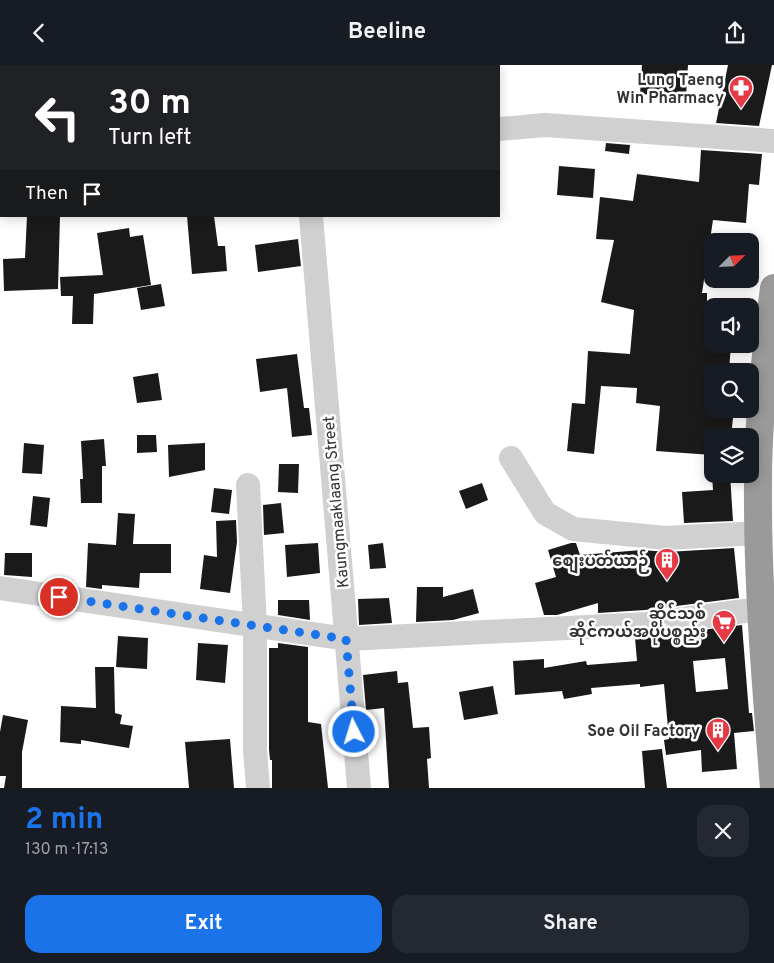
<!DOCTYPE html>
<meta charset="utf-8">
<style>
:root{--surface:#171b24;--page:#242831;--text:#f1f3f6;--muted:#9ea1a6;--accent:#1a73e8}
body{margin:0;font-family:Overpass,"Noto Sans Myanmar",sans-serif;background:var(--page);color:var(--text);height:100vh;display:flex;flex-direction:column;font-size:19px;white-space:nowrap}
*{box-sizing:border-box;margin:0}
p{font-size:16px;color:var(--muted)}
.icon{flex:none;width:28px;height:28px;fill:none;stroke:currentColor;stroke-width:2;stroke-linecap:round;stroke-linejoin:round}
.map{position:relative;height:723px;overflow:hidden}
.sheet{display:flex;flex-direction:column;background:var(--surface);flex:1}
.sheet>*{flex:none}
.guide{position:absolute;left:0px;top:0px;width:500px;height:152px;box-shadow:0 2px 12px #0003;background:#202124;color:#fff;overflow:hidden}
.needle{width:32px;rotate:66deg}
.fabs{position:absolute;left:704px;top:168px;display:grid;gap:10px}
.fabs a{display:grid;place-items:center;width:55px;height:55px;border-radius:10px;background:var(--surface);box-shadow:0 2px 12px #0003;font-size:25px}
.pin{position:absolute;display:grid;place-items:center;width:42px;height:42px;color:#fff;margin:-21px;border:2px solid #fff;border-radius:50%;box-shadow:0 1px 5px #0007}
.me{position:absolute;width:55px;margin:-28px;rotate:355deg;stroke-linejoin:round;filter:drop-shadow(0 0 4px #0008)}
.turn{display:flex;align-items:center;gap:18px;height:105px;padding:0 25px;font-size:22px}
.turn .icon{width:65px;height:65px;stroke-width:2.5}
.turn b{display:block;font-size:35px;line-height:42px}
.then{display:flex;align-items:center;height:48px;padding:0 25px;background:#0003;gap:10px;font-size:19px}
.round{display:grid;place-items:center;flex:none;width:52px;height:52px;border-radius:15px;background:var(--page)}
.headline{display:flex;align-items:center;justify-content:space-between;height:85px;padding:0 25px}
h1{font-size:30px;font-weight:700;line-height:38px;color:var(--accent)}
.button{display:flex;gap:10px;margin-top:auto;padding:10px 25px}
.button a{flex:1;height:58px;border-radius:15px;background:var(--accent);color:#fff;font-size:20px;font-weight:700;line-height:58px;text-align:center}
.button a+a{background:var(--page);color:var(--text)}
header{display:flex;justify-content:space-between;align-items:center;height:65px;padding:0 25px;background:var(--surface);font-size:22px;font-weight:700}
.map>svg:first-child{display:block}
.building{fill:#1a1a1a;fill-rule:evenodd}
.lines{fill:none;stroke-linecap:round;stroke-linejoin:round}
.minor{stroke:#d0d0d0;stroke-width:24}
.highway{stroke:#9a9a9a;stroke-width:28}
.route{stroke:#1a73e8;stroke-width:9;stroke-dasharray:0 16.2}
.labels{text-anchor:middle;stroke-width:5;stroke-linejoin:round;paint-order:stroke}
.poi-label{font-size:16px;font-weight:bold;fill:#333;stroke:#fff;text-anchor:end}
.street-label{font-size:16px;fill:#333;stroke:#fff}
</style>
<header><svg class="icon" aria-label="back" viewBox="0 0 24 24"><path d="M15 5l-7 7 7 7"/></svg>Beeline<svg class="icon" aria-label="share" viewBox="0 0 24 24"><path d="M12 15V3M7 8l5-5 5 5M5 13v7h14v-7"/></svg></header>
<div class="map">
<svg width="774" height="723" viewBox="0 0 774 723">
<rect width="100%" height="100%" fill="#fff"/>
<path class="building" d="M642,0H688L686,32L640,29Z
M728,0H772L759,61L716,58Z
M606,78L630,80L629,89L605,86Z
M701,85L762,89L759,120L749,119L746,158L713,155L702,228H707V237H712V279H731L729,306H712V344H734L731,371H712V390L656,386L660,341L636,338L637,323L601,321L594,389L567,386L572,338L585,339L588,286L630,289L634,245L601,237L614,175L596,174L600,132L633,136L637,109L699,117Z
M559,101L595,104L593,133L557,130Z
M27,151H60L58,224L4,226L3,194L25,193Z
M187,151H214L218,181H225L227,206L192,209Z
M129,163L130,172L143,170L151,220L94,229L93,259H72L73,231H61L60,212L103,210L97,168Z
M298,174L301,201L258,207L255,180Z
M161,219L165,241L141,245L137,223Z
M297,289L304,343H309L312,370L292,372L287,323L260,327L256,294Z
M158,308L162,335L137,338L133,312Z
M137,370H156L157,387L137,388Z
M104,374L106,401H102V438H81L80,414H83L81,376Z
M24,378L44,380L42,409L22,408Z
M205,378V405L169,412L168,380Z
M279,399H299L298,428L278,427Z
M712,409H730L733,456L684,458L682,427L713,425Z
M482,418L488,435L466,444L459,426Z
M214,423L232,425L229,449L211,447Z
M33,431L50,433L47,462L30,460Z
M281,438L284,468L264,470L263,440Z
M118,448L135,449L133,479H171V508H140L139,523L102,520V524L86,522L88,478L116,480Z
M236,455L237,477L230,528L200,524L204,490L217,492L216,456Z
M318,478L320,508L287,512L285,480Z
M383,478L386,503L370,504L368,480Z
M571,478H576L580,490L642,485L667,487L734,483L739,533L645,545L598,548V538L557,550H544L535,518L556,512L548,485Z
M5,488H32V512L4,510Z
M417,522H443V532L473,524L479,548L453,555L416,557Z
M389,533L392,558L359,560L358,534Z
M278,535H309L310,555L278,550Z
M742,560L749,648H752L754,666L734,668L737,704L702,707L701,685L666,690L664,675L669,674L664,619L640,622V619L591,623L592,629L564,634L562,626L515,630L513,596L544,594V603L586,596L587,600L637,596L635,573ZM725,593L728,624L696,627L693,596Z
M118,571L148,573L147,604L116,602Z
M198,578L228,580L225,618L196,615Z
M278,578L308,582V657L321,659L328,723H272V695H270L269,684V583H278Z
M95,602H114L115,648L122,650L120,659L133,661L129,683L81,675V679L60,677L61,641L96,643Z
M397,606L398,618L408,617L413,663L429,662L431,693L427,694L429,723H389L384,643L366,645L363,610Z
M493,621L498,649L464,655L459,627Z
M3,650L28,655L22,687V723H4L6,711H0V667Z
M230,674L234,723H189L185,677Z
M662,684L667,723H645L642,686Z"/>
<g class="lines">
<path class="minor" d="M290,0L291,1
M499,64L545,60L774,76
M0,137H1
M311,151L359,723
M511,393L545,448L573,464L666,473L759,468
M248,420L255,562V685L258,723
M0,523L347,574L646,559L760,544"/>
<path class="highway" d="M774,723C766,621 757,519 758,416C758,352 766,287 774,223"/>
</g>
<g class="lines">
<path class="route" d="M59,532L346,574L354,667"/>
</g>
<defs>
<symbol id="pharmacy-pin" viewBox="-11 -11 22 30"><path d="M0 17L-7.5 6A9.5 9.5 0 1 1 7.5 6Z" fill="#e63946" stroke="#fff"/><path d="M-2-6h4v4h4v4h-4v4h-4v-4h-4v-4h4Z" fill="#fff"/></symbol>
<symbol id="building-pin" viewBox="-11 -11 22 30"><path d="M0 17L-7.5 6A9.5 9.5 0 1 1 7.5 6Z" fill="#e63946" stroke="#fff"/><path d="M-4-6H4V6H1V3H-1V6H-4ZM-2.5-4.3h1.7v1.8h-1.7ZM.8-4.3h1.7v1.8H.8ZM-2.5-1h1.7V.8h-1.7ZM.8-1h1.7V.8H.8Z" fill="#fff"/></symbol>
<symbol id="supermarket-pin" viewBox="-11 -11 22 30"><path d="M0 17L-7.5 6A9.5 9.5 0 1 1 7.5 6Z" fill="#e63946" stroke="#fff"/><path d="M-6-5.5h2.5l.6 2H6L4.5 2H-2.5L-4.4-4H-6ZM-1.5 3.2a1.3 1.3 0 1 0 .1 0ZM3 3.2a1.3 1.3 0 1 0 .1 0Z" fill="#fff"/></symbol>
</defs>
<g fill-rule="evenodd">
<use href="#pharmacy-pin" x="727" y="9" width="28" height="38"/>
<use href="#building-pin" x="653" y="481" width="28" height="38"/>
<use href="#supermarket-pin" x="710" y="543" width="28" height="38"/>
<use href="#building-pin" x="704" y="651" width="28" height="38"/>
</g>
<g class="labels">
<g class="poi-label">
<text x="724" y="20">Lung Taeng<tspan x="724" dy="18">Win Pharmacy</tspan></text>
<text x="650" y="501">စျေးပတ်ယာဉ်</text>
<text x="706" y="554">ဆိုင်သစ်<tspan x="706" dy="18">ဆိုင်ကယ်အပိုပစ္စည်း</tspan></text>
<text x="700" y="671">Soe Oil Factory</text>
</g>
<g class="street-label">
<text transform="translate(335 437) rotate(-95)" y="6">Kaungmaaklaang Street</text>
</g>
</g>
</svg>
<div class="fabs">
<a><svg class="needle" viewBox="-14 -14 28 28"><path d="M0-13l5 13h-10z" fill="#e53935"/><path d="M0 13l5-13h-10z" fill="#9ea1a6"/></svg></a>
<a><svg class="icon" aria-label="sound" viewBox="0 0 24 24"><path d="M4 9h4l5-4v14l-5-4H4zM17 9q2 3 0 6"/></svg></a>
<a><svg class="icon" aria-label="search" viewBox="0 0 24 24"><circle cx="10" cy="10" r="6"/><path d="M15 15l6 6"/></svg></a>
<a><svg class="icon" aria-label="layers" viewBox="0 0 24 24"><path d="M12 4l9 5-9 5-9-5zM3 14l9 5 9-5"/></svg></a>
</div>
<div class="pin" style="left:59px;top:532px;background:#d93025"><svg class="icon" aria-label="arrive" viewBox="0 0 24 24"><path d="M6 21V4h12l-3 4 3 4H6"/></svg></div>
<svg class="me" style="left:354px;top:667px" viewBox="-20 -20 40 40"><circle r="17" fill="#1a73e8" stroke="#fff" stroke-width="3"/><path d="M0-11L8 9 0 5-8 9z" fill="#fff"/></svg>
<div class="guide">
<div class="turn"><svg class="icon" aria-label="left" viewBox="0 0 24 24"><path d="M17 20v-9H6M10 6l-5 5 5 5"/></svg><div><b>30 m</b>Turn left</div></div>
<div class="then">Then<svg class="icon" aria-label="arrive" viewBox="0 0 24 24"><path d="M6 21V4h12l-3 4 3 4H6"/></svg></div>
</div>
</div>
<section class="sheet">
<div class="headline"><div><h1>2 min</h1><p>130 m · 17:13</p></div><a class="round"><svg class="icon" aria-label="close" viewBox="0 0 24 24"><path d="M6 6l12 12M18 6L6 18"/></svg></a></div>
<div class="button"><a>Exit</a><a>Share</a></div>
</section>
